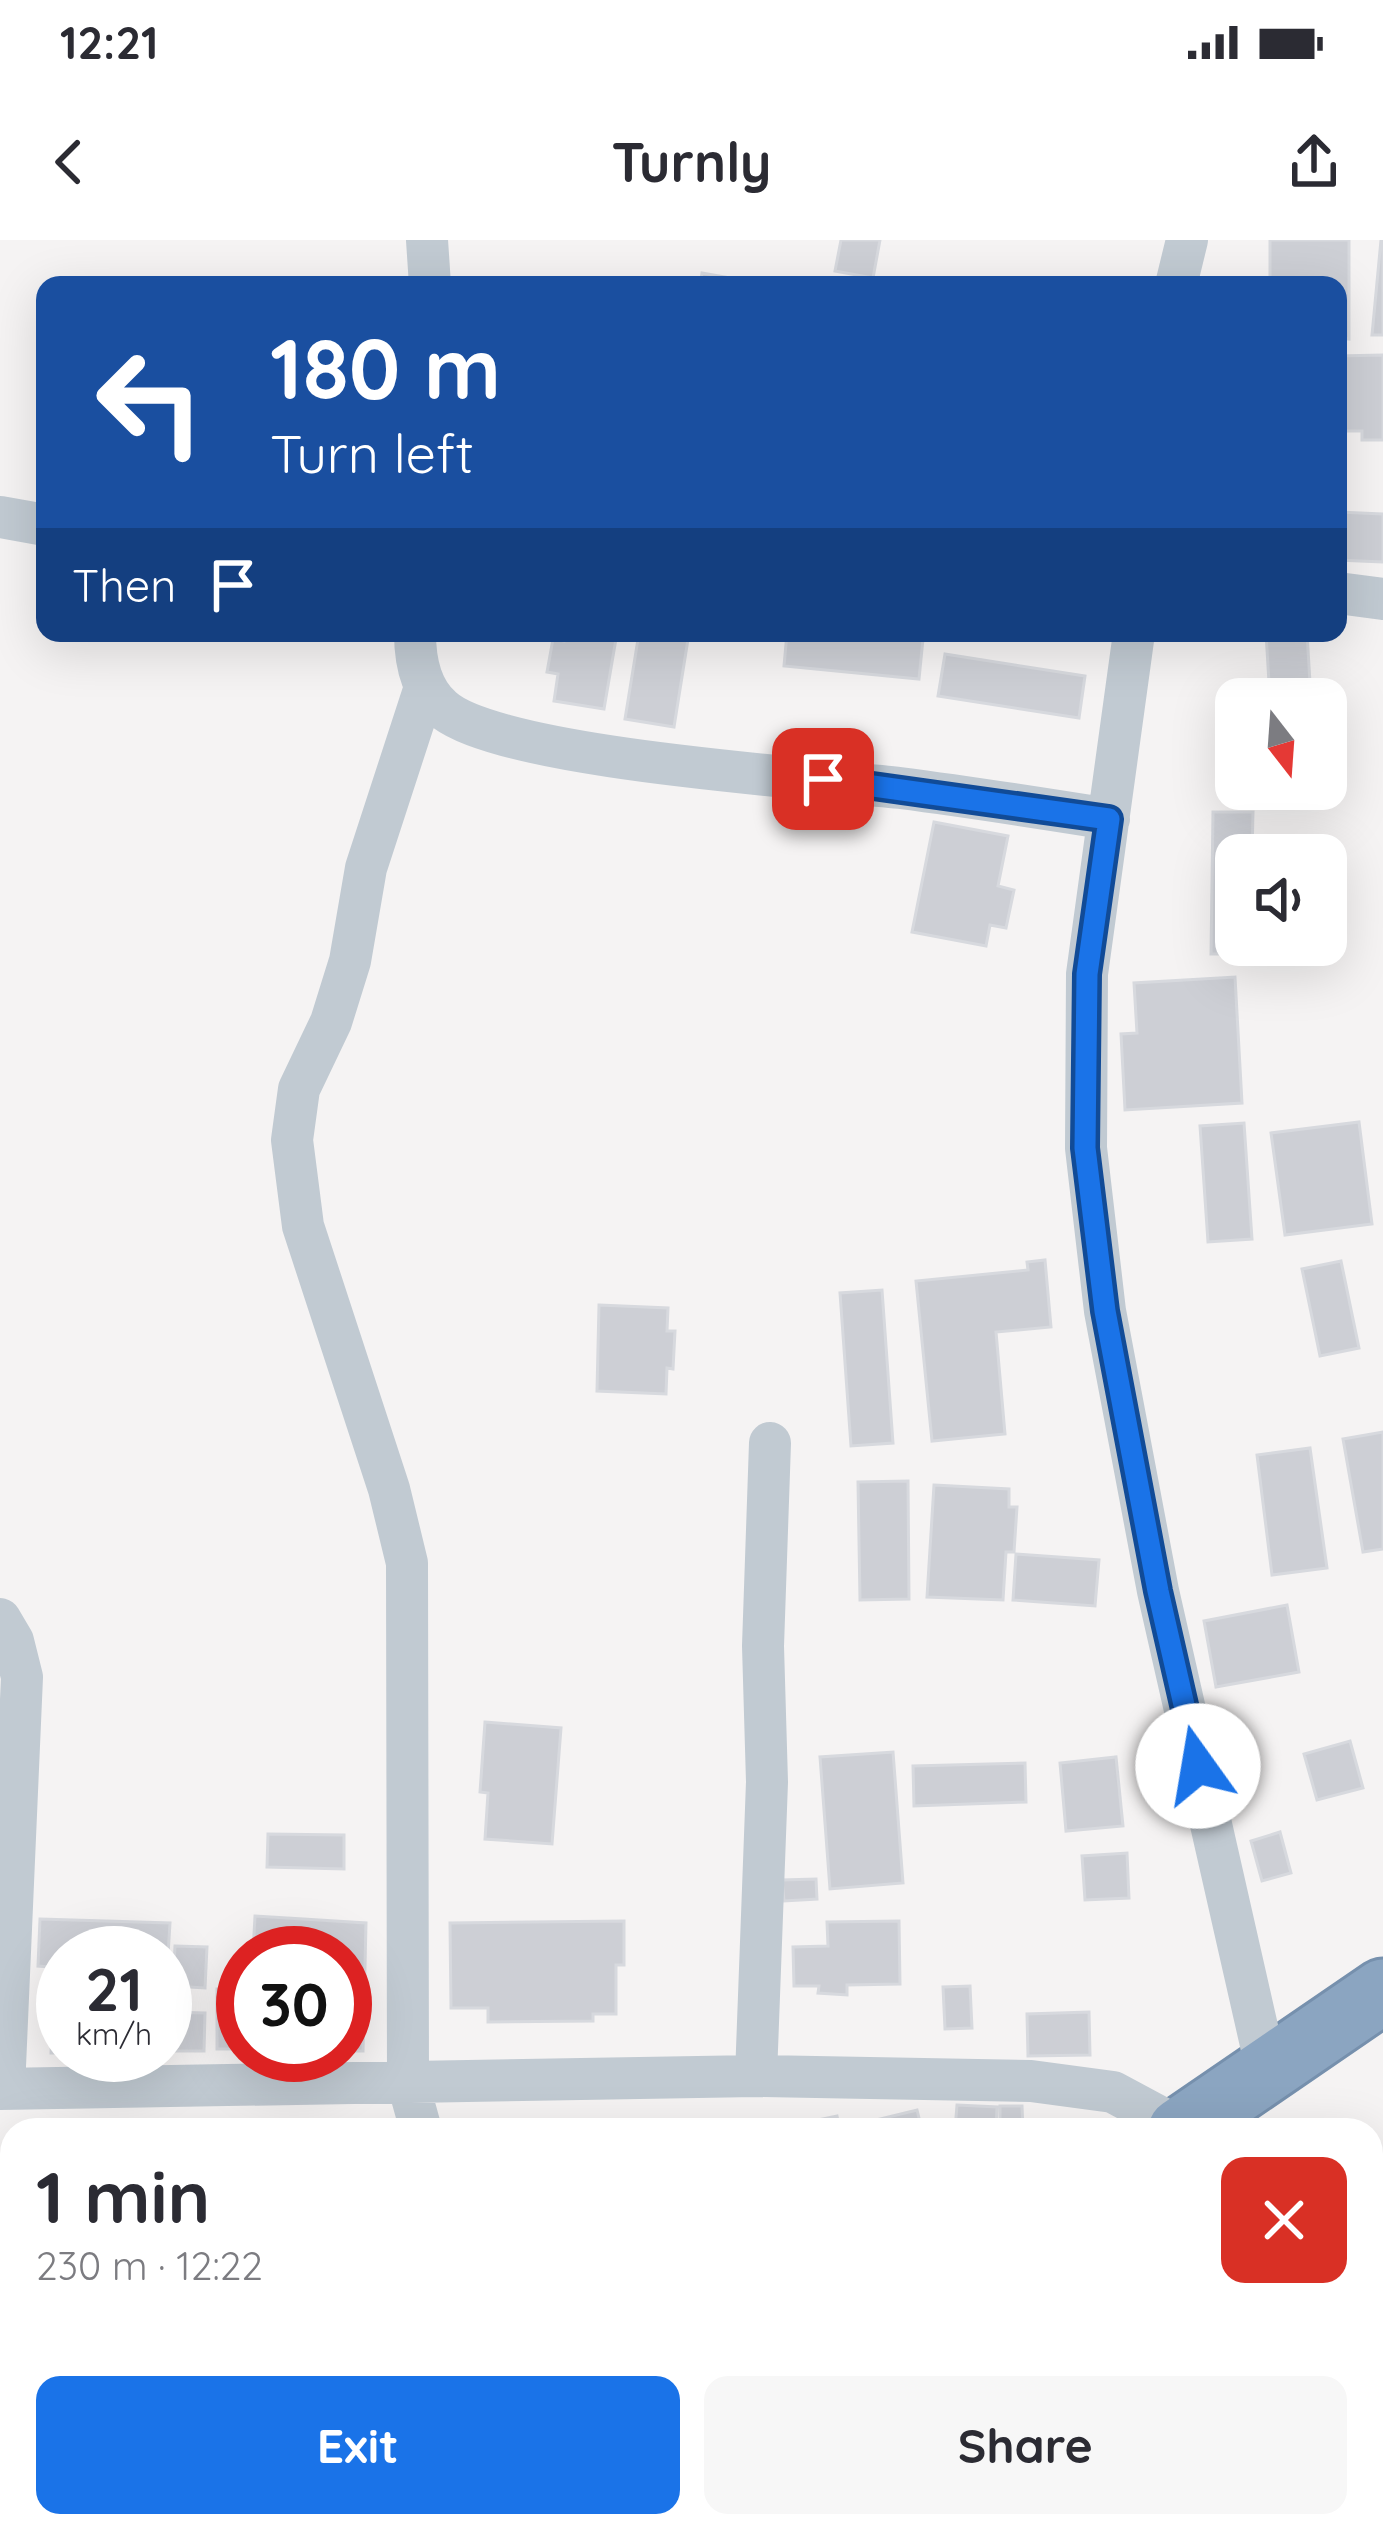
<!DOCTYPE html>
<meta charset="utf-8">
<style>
:root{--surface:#fff;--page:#f7f7f7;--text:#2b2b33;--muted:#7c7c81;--accent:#1a73e8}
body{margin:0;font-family:Quicksand,sans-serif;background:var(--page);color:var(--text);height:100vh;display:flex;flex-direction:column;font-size:45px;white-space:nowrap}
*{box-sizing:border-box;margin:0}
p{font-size:39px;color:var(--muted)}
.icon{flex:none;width:66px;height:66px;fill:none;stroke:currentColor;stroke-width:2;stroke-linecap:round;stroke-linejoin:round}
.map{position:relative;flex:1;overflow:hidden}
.details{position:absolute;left:0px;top:1878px;width:1383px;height:420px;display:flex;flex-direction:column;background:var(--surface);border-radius:36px 36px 0 0;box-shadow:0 12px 48px #0002}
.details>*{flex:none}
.banner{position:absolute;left:36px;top:36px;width:1311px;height:366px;border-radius:24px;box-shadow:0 12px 48px #0002;background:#1a4fa0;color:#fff;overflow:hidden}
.needle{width:78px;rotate:163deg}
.tools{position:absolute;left:1215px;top:438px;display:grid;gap:24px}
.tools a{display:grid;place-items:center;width:132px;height:132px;border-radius:24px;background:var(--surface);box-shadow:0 12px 48px #0002;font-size:60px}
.speed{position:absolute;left:36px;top:1686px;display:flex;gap:24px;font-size:60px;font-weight:700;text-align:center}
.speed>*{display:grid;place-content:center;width:156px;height:156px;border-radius:50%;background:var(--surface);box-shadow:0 12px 48px #0002;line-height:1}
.speed small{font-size:30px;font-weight:400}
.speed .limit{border:18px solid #d22;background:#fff;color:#111}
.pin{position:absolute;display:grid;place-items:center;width:102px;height:102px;color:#fff;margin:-51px;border-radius:24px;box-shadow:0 6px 18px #0006}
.me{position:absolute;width:132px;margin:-66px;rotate:347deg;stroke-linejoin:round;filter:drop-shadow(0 0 9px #0008)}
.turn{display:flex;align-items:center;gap:42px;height:252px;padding:0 36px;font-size:54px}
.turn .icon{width:156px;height:156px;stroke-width:2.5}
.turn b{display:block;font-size:84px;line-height:102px}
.then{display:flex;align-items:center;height:114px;padding:0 36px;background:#0003;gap:24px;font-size:45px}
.round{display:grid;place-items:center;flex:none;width:126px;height:126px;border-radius:24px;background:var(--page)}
.head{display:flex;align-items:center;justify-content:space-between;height:204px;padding:0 36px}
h1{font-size:72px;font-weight:700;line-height:90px}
.cta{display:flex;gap:24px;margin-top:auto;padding:24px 36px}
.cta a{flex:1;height:138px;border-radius:24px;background:var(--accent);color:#fff;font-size:48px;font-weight:700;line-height:138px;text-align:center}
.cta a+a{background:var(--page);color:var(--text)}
.status{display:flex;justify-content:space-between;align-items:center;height:84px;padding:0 60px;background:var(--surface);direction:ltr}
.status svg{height:33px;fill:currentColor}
header{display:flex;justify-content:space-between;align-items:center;height:156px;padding:0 36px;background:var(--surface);font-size:54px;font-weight:700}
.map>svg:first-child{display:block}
.building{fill:#cdcfd5;stroke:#d7d9de;stroke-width:3}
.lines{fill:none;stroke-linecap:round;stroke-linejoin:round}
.highway-casing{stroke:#7690ad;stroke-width:69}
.minor{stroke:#c1cad2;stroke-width:42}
.highway{stroke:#8ba5c1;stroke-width:63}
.route-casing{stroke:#114b97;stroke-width:30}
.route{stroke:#1a73e8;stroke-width:21}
</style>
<div class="status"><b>12:21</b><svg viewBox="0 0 49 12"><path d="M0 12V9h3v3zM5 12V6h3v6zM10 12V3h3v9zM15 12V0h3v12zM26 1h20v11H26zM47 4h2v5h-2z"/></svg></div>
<header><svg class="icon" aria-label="back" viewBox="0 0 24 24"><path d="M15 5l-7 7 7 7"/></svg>Turnly<svg class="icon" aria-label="share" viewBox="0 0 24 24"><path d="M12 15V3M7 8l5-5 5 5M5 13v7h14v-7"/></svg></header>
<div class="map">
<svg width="1383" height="2298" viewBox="0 0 1383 2298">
<rect width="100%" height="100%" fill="#f5f3f3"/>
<path class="building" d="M841,0H880L873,38L835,31Z
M1270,0H1349V99L1338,98V45H1270Z
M1381,0H1383V95H1372Z
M702,33L770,45H700Z
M1383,115V200H1362V191H1338V116Z
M1338,272L1383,274V322L1338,320Z
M565,393H617L604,469L554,461L558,434L547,432L553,399L564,401Z
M639,393H689L674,487L625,479Z
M787,393L923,399L919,439L784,426Z
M1266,393H1307L1311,459H1270Z
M945,414L1085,436L1079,478L938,456Z
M1213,572H1253L1252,615H1236V705H1251V714H1211Z
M934,582L1008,596L998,646L1014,650L1006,688L990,685L986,706L912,692Z
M1235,737L1242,863L1125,870L1121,794L1137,793L1134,743Z
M1359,882L1372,984L1285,995L1271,893Z
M1244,883L1252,999L1208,1002L1200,886Z
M1045,1020L1051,1087L996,1092L1005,1194L932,1201L916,1041L1028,1030L1027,1022Z
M1341,1021L1359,1108L1320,1116L1302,1029Z
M882,1050L893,1203L851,1206L840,1053Z
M599,1065L668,1068L667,1091H675L673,1129L667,1128L666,1154L597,1151Z
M1383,1192V1309L1363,1312L1343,1199Z
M1310,1208L1327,1328L1272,1335L1257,1215Z
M908,1241L909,1359L860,1360L858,1242Z
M934,1245L1009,1249V1267H1017L1014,1312H1006L1003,1360L927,1357Z
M1016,1314L1099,1320L1095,1366L1013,1360Z
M1287,1365L1299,1432L1216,1447L1204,1381Z
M485,1482L561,1488L552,1604L485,1599L488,1553L480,1552Z
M1350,1501L1363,1548L1317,1560L1304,1514Z
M893,1512L903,1643L830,1649L820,1517Z
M1116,1517L1123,1586L1066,1591L1060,1523Z
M1025,1523L1026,1562L914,1566L913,1526Z
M1280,1592L1291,1633L1262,1641L1251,1601Z
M268,1594L344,1595V1629L267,1627Z
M1127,1613L1129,1658L1085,1660L1082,1616Z
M816,1639L817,1659L784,1661L782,1640Z
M255,1676L366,1683L363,1811H345V1713H253Z
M40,1679L170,1683L167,1731L165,1713H63V1728L38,1726Z
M624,1681V1725H616V1774H593V1781L488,1782V1768H451L450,1683Z
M899,1681L900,1744L847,1745V1755L818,1753L819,1746H794L793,1707L828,1706L827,1682Z
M175,1706L207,1707L205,1748L173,1746Z
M970,1746L972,1788L945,1789L943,1747Z
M217,1749H243V1809H217Z
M165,1772L205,1773L204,1811H165Z
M1089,1772L1090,1815L1028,1816L1027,1774Z
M52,1776H63V1813H51Z
M957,1865L997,1867L996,1890H955Z
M1000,1866H1022L1023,1890H1000Z
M917,1870L922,1890H852L851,1886Z
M837,1876L840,1890H770Z
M253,2286H263L271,2298H220Z"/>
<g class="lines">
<defs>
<path id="highway" d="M1180,1890L1383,1751
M536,2298L554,2286"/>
</defs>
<use href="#highway" class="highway-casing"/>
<path class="minor" d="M427,0L430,45
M1176,45L1187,0
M0,277L45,285
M1338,353L1383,359
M415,393C415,420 421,450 442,468C497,518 812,538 900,548C970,557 1040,568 1109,579
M1134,393L1087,734L1086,908L1105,1071L1158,1351L1267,1831
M0,1379L13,1401L22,1437L4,1849
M756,1836L767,1542L763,1406L770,1203
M0,1849L756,1836L1031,1841L1113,1852L1182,1889
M421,1890L408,1843L407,1323L389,1249L303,986L292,900L299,849L331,782L350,721L366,628L425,447"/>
<use href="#highway" class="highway"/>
</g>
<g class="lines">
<defs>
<path id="route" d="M823,539L1109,579L1087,734L1085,908L1105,1071L1158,1351L1198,1526"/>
</defs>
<use href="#route" class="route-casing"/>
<use href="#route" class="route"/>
</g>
</svg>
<div class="tools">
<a><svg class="needle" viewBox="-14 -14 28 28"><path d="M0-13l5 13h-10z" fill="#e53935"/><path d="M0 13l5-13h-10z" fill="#7c7c81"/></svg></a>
<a><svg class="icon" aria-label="sound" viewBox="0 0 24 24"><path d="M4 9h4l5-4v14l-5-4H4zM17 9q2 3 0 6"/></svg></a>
</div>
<div class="speed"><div>21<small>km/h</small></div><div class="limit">30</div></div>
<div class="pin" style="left:823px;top:539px;background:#d93025"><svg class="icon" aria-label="arrive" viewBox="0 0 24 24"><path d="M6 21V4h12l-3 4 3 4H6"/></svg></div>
<svg class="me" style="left:1198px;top:1526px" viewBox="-20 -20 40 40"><circle r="19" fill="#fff"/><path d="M0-13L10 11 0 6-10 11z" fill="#1a73e8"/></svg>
<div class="banner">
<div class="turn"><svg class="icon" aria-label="left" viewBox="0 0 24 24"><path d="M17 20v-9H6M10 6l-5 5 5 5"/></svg><div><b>180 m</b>Turn left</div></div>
<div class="then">Then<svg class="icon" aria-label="arrive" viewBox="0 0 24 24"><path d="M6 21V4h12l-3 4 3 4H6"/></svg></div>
</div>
<section class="details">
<div class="head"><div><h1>1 min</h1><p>230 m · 12:22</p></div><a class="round" style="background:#d93025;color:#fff"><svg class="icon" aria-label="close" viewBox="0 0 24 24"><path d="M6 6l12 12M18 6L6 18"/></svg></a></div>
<div class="cta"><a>Exit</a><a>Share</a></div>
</section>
</div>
